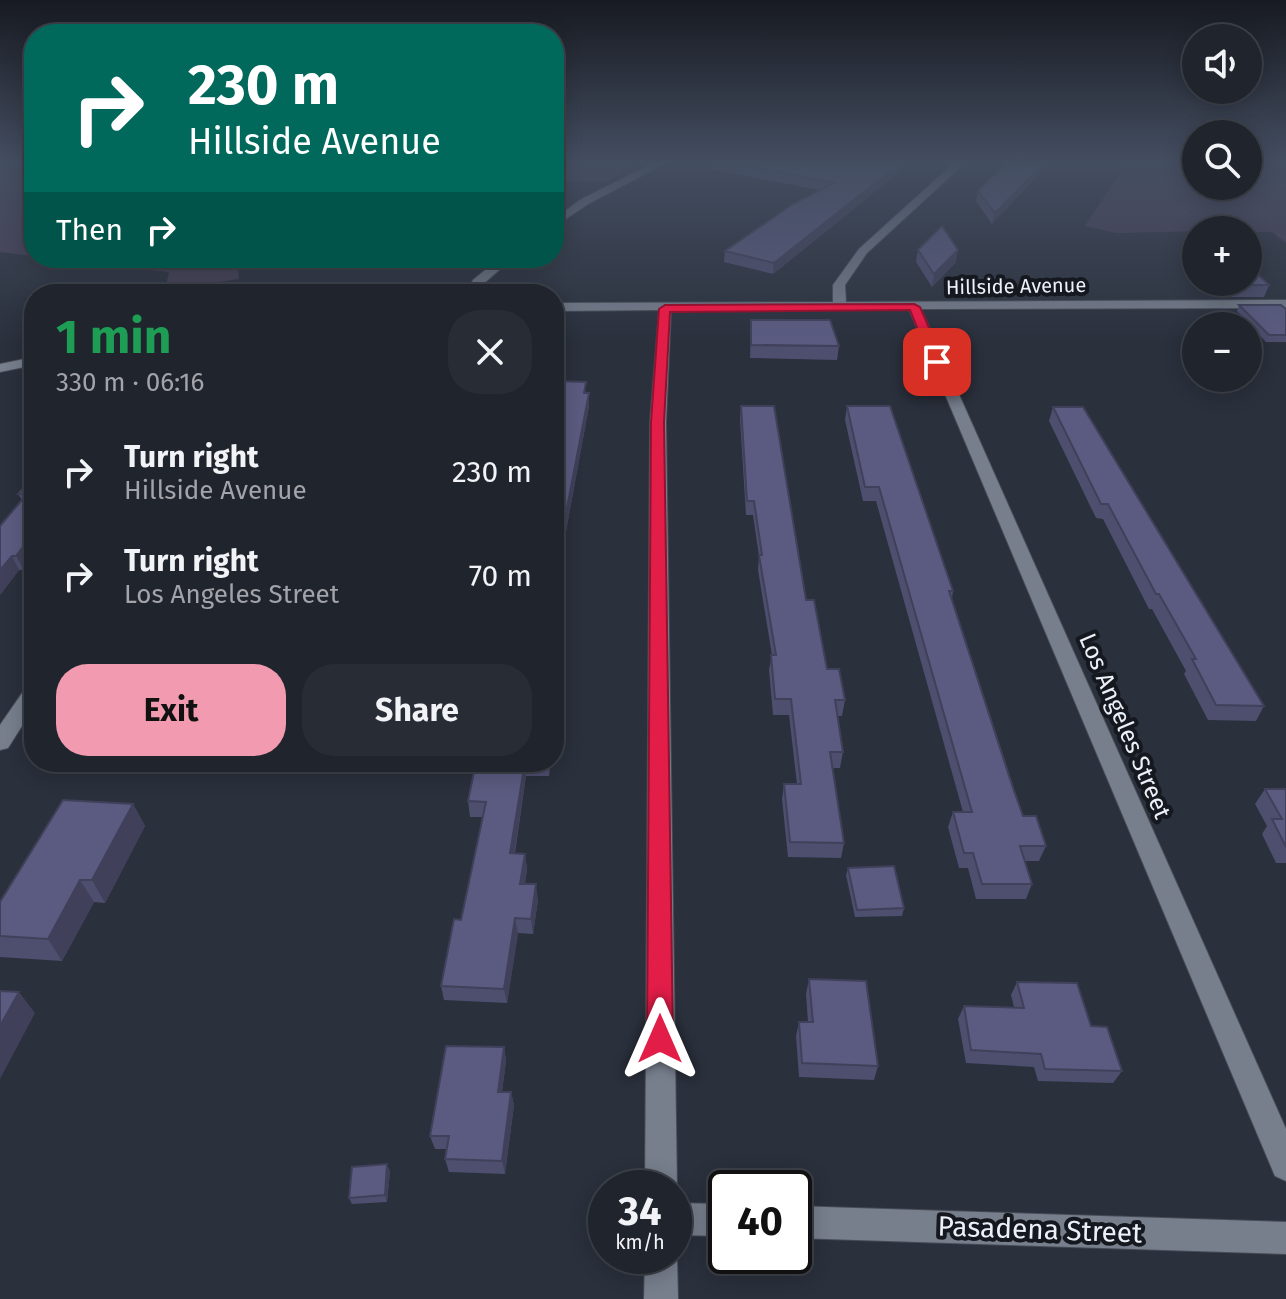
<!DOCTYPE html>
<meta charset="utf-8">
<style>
:root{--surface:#20242d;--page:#282c35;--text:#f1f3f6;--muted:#a2a4aa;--line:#3d4149;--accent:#f29ab0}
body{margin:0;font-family:"Fira Sans",sans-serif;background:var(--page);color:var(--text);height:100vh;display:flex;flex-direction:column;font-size:30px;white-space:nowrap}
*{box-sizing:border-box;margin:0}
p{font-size:26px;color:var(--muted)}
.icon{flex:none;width:44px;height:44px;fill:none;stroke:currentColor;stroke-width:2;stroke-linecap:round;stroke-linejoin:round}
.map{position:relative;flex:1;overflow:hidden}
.details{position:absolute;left:24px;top:284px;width:540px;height:488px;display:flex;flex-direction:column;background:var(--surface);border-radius:32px;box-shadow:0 4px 20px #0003,0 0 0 2px var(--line)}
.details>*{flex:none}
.top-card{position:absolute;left:24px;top:24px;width:540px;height:244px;border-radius:32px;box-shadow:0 4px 20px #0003,0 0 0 2px var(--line);background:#00695c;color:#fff;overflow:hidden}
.fabs{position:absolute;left:1182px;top:24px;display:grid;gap:16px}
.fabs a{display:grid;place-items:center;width:80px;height:80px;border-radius:50%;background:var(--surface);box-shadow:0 4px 20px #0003,0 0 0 2px var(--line);font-size:40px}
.speed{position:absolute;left:588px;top:1170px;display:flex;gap:16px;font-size:40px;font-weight:700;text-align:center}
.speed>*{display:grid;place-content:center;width:104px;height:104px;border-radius:50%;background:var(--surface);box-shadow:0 4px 20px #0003,0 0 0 2px var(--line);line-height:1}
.speed small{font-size:20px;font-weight:400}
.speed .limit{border:4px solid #111;border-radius:12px;background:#fff;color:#111}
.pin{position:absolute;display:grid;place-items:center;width:68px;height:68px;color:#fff;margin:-34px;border-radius:16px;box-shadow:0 4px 12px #0006}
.me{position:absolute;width:88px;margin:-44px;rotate:0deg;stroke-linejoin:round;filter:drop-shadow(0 0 6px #0008)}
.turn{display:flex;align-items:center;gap:28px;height:168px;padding:0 32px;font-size:36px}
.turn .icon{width:104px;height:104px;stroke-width:2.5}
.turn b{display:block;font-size:56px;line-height:68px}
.then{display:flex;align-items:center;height:76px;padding:0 32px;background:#0003;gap:16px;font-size:30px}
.round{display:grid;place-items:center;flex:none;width:84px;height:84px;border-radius:32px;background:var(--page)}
.headline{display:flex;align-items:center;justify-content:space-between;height:136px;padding:0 32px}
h1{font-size:48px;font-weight:700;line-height:60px;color:#1e9e55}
.cta{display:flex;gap:16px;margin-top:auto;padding:16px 32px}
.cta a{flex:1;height:92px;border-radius:32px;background:var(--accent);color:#111;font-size:32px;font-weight:700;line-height:92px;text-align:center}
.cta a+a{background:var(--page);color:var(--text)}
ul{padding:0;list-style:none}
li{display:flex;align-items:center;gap:24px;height:104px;padding:0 32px}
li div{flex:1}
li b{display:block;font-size:30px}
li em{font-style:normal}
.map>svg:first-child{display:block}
.green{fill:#483f55}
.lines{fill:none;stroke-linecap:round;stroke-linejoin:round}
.minor-casing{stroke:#464c56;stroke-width:2}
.minor{fill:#777e8c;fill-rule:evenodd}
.wall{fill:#4e4e6f}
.shaded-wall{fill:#40405a}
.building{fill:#5b5b81;stroke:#40405a;stroke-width:2}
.route{fill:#e11d48;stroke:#92132f;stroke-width:2}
.labels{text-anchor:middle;stroke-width:8;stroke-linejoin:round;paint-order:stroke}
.far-street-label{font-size:20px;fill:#ecf0f8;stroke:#15181e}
.street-label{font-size:24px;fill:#ecf0f8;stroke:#15181e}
.near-street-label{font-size:28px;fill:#ecf0f8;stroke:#15181e}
</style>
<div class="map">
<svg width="1286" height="1299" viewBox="0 0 1286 1299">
<rect width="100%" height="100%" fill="#2a303c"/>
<path class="green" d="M0,162H34V256L0,252Z
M1127,162H1196V186H1248V162H1286V243L1272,232H1248V230L1116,233L1085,226Z
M633,164L608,182L554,181V165Z
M47,258H237L239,279L165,290L169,272Z"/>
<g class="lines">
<defs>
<path id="minor" d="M655,162H668L588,204L554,227V219L580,200Z
M955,162H966L867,253L845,285L846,302L1286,300V308L921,309L1286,1129V1181L1275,1176L909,309L671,310L666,422L677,1188L674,1195V1188H645L650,422L659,310L554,311V303L833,302V285L859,249Z
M500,258H513L482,285L478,294H466L473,280Z
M34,357V365L0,372V364Z
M34,684V707L8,748L0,750V725L27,686Z
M674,1203L726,1204V1236L674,1235Z
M794,1206L1286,1222V1254L794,1238Z
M674,1248L677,1256L678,1299H644L645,1256H674Z"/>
</defs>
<use href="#minor" class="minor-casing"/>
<use href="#minor" class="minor"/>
</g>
<path class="wall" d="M711,162H898L899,164L897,174L773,274L724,262L725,251L819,190L710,169Z
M1007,162H1051L992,224L976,201L978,191Z
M918,250L956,262L932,287L916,262Z
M1209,282H1248L1269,285L1264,297H1223Z
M1239,305L1286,309V342H1266L1237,311Z
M751,320L839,346L837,360L750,358Z
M554,381L589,393V406L562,553H554Z
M741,406L827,669L845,700L842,716H837L843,752L840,768H832L844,843L841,858L788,857L782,799L784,784H797L789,715H773L769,670L772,655L758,570L759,556L753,515H746L740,420Z
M847,406L953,591L952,598L1023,816L1046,846L1039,861H1025L1032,884L1026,899H976L968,868H959L948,827L953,812H963L876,501H863L845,420Z
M1053,407L1264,706L1256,721L1208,720L1184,674L1186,671L1152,609H1149L1103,519L1096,518L1049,421Z
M34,476L24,570H19L0,595L22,500L18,494Z
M476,762H551L549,776H526L515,853L525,854L527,869L525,884L538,900L533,934L518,933L507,1003L444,1000L441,986L461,920L483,817H470L468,801Z
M1265,789H1286V863H1276L1262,834L1267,826L1255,804Z
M133,804L145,826L105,903L94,902L62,961L0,957V902Z
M848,868L904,908L902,916L855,917L846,875Z
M809,979L878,1066L874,1080L799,1077L796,1036L799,1022H808L806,994Z
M1017,982L1091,1026L1122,1071L1113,1083L1038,1081L1034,1067L966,1063L958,1019L964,1006L1014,1007L1011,995Z
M504,1047L506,1061L502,1092H511L514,1105L505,1174L449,1172L445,1159L446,1149H435L430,1136Z
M390,1171L387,1202L352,1204L349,1198Z"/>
<path class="shaded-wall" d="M1045,162H1051L992,224L995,213Z
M899,164L897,174L773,274L774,263Z
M958,250L956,262L932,287L934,274Z
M589,393V406L562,553L561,539Z
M34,532V556L24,570L16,556Z
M12,556L19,570L0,595V570Z
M555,599L556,614L554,630V607Z
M525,762L526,776L512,868L510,853Z
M548,762H551L549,776Z
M133,804L145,826L105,903L92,880Z
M525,854L527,869L522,899L520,884Z
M80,880L94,902L62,961L48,939Z
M536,884L538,900L533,934L531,919Z
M515,918L518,933L507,1003L504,989Z
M19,992L35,1013L0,1079V1026Z
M504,1047L506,1061L500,1106L498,1092Z
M511,1092L514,1105L505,1174L502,1161Z
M387,1164L390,1171L387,1202L385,1195Z"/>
<path class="building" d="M727,162H898L899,164L774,263L725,251L793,204L834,183Z
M1007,162H1045L995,213L978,191Z
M942,226L958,250L934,274L918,250Z
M1248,265L1269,285H1228L1225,282H1248Z
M1239,305H1281L1286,309V335H1269Z
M751,320H830L839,346L751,345Z
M554,381L586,382L584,393H589L561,539H554Z
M741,406H774L806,600H814L827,669H839L845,700H835L843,752H830L844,843L790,842L784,784H801L791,699H775L771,655H776L759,555H762L754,501H747Z
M847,406H890L953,591H949L1013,788L1023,816H1036L1046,846H1020L1032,884H982L973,853H964L953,812H972L879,487H865Z
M1053,407H1083L1264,706L1216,705L1192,659H1196L1159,594H1156L1108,504H1101Z
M34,476V532L16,556H12L0,570V526L27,494H18Z
M476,762H525L510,853L525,854L520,884H536L531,919L515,918L504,989L441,986L454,919L461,920L486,802L468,801Z
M1265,789H1286V847L1272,819H1282Z
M63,800L133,804L92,880H80L48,939L0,936V902Z
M894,866L904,908L857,910L848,868Z
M809,979L866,981L878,1066L802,1063L799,1022H813Z
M1017,982L1077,983L1091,1026L1107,1027L1122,1071L1045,1069L1041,1054L971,1050L964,1006L1024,1008Z
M0,991L19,992L0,1026Z
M446,1046L504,1047L498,1092H511L502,1161L445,1159L449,1136H430Z
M387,1164L385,1195L349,1198L352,1167Z"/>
<linearGradient id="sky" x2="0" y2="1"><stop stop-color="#171a21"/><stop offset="0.47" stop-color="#444e61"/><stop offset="1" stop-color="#444e61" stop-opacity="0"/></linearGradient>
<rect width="1286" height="344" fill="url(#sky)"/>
<path class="route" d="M914,304L920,307L944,362L942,364L931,362L910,310L670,312L664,422L673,1039L669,1047L660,1051L651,1047L647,1039L651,422L659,309L665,305Z"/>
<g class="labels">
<g class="far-street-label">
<text transform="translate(1016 286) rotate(-1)" y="7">Hillside Avenue</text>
</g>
<g class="street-label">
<text transform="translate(1125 726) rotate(67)" y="8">Los Angeles Street</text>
</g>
<g class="near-street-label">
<text transform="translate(1040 1229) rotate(2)" y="10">Pasadena Street</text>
</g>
</g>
</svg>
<div class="fabs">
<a><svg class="icon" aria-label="sound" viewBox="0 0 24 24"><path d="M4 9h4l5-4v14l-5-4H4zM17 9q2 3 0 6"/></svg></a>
<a><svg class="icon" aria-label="search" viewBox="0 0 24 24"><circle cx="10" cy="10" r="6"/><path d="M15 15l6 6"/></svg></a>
<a>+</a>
<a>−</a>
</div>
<div class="speed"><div>34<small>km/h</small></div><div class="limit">40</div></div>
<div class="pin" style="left:937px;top:362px;background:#d93025"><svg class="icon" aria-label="arrive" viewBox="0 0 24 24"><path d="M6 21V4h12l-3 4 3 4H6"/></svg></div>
<svg class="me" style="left:660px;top:1039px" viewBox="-20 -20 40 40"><path d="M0-17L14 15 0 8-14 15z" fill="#e11d48" stroke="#fff" stroke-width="4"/></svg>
<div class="top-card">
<div class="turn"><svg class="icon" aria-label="right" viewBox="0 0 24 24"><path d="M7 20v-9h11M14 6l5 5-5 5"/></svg><div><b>230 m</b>Hillside Avenue</div></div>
<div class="then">Then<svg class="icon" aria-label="right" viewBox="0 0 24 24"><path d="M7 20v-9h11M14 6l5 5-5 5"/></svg></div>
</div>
<section class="details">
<div class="headline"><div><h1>1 min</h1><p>330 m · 06:16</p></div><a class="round"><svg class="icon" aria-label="close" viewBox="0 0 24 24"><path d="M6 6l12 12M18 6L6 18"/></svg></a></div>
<ul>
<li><svg class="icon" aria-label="right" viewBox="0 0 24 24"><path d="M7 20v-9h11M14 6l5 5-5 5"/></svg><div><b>Turn right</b><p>Hillside Avenue</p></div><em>230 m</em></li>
<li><svg class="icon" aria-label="right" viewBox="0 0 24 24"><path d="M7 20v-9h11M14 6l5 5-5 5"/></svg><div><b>Turn right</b><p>Los Angeles Street</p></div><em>70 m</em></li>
</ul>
<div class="cta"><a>Exit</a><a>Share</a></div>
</section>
</div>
